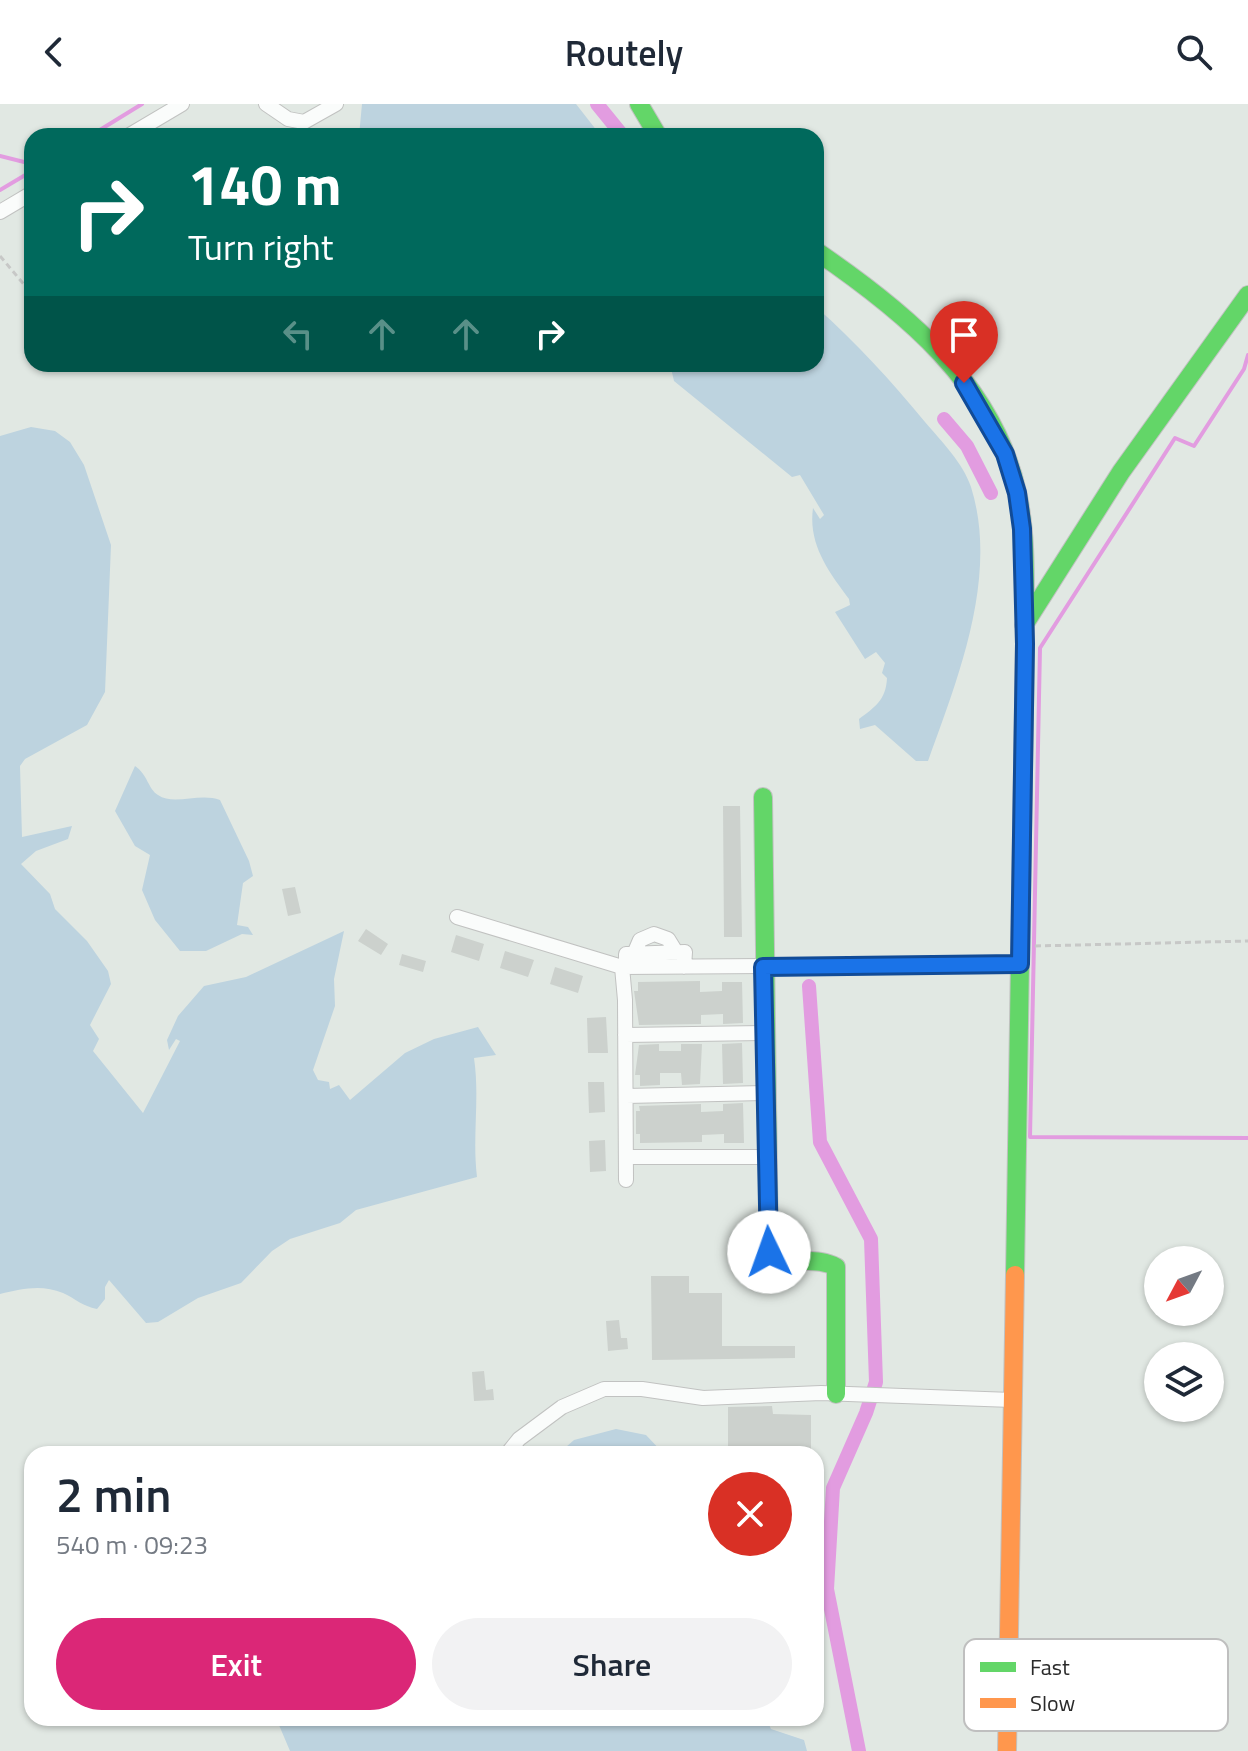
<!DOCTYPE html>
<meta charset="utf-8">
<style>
:root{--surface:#fff;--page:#f2f2f3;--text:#1f2937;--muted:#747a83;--accent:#db2777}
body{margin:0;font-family:"Titillium Web",sans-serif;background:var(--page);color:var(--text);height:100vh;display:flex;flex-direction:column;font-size:30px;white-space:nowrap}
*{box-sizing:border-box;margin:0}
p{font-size:26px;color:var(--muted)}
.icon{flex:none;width:44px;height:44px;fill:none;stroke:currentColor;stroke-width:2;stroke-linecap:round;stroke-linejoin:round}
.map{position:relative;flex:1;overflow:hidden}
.panel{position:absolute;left:24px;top:1342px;width:800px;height:280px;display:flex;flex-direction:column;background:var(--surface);border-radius:24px;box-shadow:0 2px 6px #0004}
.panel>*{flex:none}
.top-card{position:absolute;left:24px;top:24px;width:800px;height:244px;border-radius:24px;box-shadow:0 2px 6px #0004;background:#00695c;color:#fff;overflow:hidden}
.needle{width:52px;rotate:229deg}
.tools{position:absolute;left:1144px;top:1142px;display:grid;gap:16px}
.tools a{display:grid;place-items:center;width:80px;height:80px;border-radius:50%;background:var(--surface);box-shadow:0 2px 6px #0004;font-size:40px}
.pin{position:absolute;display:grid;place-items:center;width:68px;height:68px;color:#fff;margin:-82px -34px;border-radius:50% 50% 50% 0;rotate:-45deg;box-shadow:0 0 8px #0007}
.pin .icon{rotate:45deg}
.me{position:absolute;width:88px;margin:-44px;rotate:357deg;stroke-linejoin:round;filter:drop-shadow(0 0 6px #0008)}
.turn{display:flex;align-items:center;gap:28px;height:168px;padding:0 32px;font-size:36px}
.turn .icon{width:104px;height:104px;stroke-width:2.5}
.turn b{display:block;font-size:56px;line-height:68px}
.lanes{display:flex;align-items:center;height:76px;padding:0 32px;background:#0003;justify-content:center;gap:40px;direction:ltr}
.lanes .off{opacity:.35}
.round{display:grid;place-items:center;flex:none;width:84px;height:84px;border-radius:42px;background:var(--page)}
.overview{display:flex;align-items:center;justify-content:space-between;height:136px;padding:0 32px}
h1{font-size:48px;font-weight:600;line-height:60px}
.cta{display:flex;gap:16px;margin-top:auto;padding:16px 32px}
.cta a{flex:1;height:92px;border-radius:48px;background:var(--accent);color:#fff;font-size:32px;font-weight:600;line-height:92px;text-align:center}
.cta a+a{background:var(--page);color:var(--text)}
header{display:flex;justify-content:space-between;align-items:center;height:104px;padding:0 32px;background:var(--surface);font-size:36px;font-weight:600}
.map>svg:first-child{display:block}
.green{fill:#bdd3df}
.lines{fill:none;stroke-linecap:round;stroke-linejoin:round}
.stream{stroke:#e29ce0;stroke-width:4}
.canal{stroke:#e29ce0;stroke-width:14}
.building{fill:#ccd1cd}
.street-casing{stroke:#c1c2c1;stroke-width:16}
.fast-casing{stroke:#c1c2c1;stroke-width:20}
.slow-casing{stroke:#c1c2c1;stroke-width:20}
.path{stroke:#c7c8c7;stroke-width:3;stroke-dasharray:6 4;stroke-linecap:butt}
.street{stroke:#fafcfb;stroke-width:14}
.fast{stroke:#63d668;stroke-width:18}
.slow{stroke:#ff974d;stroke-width:18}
.route-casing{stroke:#114b97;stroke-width:20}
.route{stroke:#1a73e8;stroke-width:14}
.key{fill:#fff;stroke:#bfbfbf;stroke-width:2}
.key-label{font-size:22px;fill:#2a2a2a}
</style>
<header><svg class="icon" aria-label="back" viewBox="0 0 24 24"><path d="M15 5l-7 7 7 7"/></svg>Routely<svg class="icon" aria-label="search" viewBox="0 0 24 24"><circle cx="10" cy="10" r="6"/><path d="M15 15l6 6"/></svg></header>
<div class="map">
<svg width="1248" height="1647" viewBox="0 0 1248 1647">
<rect width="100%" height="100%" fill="#e1e8e3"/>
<path class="green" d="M362,0H576L601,32H359Z
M816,203C857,239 891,277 925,318C942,338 963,359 971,383C999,472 958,574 928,657H916L875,621L860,625L859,615C875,603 886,596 887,574L882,569L885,559L876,548L865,555L835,508L850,501L849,495C828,467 808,440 813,404L820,415L824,411L800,371L792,373L674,277L670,260H816Z
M31,323L55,327L70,338L84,361L111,441L105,588L87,621L25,655L20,662L22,733L72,722L68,735L36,747L21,760L50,790L55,805L87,837L108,867L111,880L90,921L99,935L93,947L143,1009L180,937L176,935L169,946L167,936L178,912L204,882L246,873L344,827L334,875L335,902L313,966L318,976L329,978L330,985L339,981L350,996L405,949L434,935L478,923L496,951L474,954C480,995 472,1032 477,1073L356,1106L340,1119L290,1135L272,1147L241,1179L198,1194L158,1218L146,1219L109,1176L105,1183V1195L97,1205C82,1202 76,1195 63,1189C41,1180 22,1185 0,1190V332Z
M135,662C148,671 148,685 158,691C174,702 200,688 220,696L249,757L253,772L243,779L237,821L248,823L253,831L242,830L206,847H180L155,816L142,786L150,751L135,742L115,707Z
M616,1325L646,1331L664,1350H558L574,1336Z
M276,1614H606L607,1622L617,1614H766L771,1625L804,1636L807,1647H290Z"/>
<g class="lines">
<path class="stream" d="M90,32L142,0
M0,52L32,60
M0,86L32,67
M1248,251L1244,265L1194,342L1175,334L1040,544L1030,1033L1248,1034"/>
<path class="canal" d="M597,0L623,32
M944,315L967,342L991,389
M809,882L820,1038L871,1135L876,1278L866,1309L833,1384L827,1485L859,1647"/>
</g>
<path class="building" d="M723,702H740L742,833H724Z
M295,783L301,809L288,812L282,785Z
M366,825L388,840L381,851L358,837Z
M456,831L484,840L479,857L451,848Z
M505,847L534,856L528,873L500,864Z
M402,850L426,857L423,868L399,861Z
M555,863L583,872L578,889L550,880Z
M700,877V888L722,887V878H742L743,919L723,920V910L701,911V920L639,921L634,887H638V878Z
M606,913L608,949H588L587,914Z
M742,939L743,979L723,980L722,940Z
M659,940V947H681V940H702L700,980L682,981L681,969H660V981L640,982V971H635L639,941Z
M588,978H604L605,1008L589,1009Z
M743,999L744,1039H724V1030L702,1031V1038L640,1039V1030H636V1007H640L639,1002L701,1000V1008L723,1007V1000Z
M605,1036L606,1067L590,1068L589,1037Z
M651,1172H689V1189H722V1242H795V1254L652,1256Z
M619,1216L621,1234H627L628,1245L608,1247L606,1217Z
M484,1267L486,1286L493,1285L494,1296L474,1297L472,1268Z
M772,1302L773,1310L811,1311V1350H764V1344L728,1345V1303Z"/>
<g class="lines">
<defs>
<path id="street" d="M266,0L288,15L304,18L336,0
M128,32L182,0
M0,108L32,89
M457,813L622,863L1020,860
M634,850L640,836L654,830L668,835L676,848
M622,863L625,896L626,1076
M626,863V850L685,848L684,863
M625,931L763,929
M626,992L764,989
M626,1053H765
M507,1350L519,1335L562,1303L604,1285H642L703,1294L821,1289L1012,1296"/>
<path id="fast" d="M639,0L658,32
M816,147C904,207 993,279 1017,388C1028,438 1024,490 1025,540L1015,1171
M1024,521L1121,368L1248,191
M763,693L769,1148C789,1163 815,1151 836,1163V1290"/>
<path id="slow" d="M1007,1647L1015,1171"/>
</defs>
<use href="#street" class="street-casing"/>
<use href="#fast" class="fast-casing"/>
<use href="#slow" class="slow-casing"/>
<path class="path" d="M0,152L32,190
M1035,842L1248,837"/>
<use href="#street" class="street"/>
<use href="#fast" class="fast"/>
<use href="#slow" class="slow"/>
</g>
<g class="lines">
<defs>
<path id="route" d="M769,1148L763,863L1020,860L1025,540L1022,425L1017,389L1005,350L964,279"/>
</defs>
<use href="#route" class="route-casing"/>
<use href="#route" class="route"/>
</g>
<rect x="964" y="1535" width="264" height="92" rx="12" class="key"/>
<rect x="980" y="1558" width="36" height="10" fill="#63d668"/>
<rect x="980" y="1594" width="36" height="10" fill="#ff974d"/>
<g class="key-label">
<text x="1030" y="1571">Fast</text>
<text x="1030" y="1607">Slow</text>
</g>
</svg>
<div class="tools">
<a><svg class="needle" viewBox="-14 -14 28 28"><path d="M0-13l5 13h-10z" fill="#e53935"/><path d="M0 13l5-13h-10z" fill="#747a83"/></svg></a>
<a><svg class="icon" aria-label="layers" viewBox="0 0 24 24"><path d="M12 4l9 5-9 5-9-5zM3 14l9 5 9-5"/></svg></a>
</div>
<div class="pin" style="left:964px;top:279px;background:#d93025"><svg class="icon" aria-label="arrive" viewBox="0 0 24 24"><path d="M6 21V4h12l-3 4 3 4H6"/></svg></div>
<svg class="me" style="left:769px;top:1148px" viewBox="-20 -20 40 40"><circle r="19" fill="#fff"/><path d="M0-13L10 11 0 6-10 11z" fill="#1a73e8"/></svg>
<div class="top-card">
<div class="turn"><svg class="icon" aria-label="right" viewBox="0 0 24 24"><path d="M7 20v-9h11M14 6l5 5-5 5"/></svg><div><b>140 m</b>Turn right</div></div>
<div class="lanes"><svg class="icon off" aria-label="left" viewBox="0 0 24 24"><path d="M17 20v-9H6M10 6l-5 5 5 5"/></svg><svg class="icon off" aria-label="ahead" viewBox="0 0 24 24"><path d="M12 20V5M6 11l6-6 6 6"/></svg><svg class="icon off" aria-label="ahead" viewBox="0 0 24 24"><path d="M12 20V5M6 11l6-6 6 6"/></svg><svg class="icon" aria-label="right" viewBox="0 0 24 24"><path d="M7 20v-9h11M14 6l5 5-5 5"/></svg></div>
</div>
<section class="panel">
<div class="overview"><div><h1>2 min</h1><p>540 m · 09:23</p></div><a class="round" style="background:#d93025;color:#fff"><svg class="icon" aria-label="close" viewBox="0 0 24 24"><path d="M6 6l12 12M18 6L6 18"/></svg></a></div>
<div class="cta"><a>Exit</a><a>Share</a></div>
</section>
</div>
